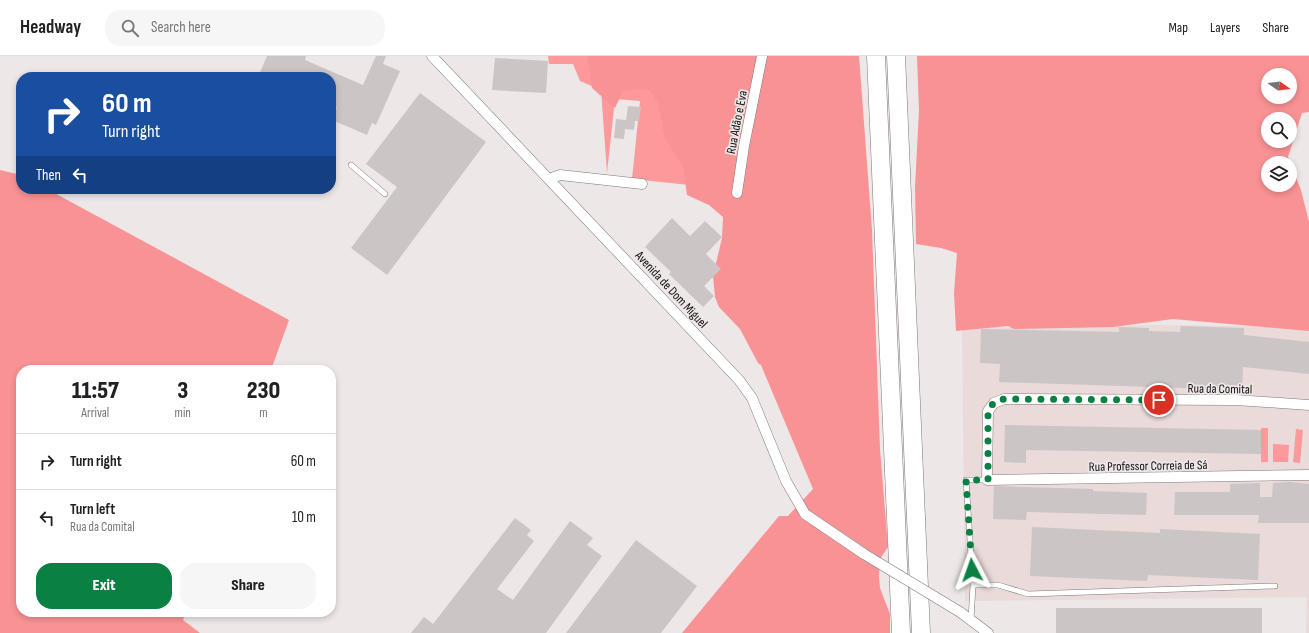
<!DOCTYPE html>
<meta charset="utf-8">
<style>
:root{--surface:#fff;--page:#f6f6f6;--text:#202124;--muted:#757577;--line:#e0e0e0;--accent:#0b8043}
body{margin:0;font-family:"Sofia Sans Condensed",sans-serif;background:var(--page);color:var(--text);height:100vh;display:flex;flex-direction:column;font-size:15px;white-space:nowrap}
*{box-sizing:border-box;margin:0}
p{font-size:13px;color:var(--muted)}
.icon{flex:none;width:22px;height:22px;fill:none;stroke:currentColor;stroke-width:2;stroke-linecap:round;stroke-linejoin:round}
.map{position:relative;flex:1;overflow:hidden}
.details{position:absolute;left:16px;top:309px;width:320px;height:252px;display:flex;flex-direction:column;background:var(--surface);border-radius:16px;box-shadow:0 2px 6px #0003}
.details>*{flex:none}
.hud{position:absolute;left:16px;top:16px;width:320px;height:122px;border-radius:16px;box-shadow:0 2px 6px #0003;background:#1a4fa0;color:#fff;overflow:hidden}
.needle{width:26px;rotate:104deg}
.controls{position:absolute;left:1261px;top:12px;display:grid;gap:8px}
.controls a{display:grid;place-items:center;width:36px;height:36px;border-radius:50%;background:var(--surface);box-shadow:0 2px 6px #0003;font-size:20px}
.pin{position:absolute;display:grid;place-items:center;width:34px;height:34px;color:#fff;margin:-17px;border:2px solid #fff;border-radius:50%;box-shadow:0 1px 4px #0007}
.me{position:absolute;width:44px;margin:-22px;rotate:356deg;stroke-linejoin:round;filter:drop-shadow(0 0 3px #0008)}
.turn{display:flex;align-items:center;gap:14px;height:84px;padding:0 20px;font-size:18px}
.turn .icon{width:52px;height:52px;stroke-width:2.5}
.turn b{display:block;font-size:28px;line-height:34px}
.then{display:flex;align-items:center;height:38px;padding:0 20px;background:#0003;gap:8px;font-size:15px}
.eta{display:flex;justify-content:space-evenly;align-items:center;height:68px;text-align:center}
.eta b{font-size:24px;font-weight:800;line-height:28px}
.button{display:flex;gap:8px;margin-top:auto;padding:8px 20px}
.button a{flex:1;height:46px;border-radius:16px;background:var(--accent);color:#fff;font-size:16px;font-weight:800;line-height:46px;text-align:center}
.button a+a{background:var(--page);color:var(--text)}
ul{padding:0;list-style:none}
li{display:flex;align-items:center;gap:12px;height:56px;padding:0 20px;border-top:1px solid var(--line)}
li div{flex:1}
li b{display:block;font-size:15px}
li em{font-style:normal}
header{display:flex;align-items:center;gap:24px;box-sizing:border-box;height:56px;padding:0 20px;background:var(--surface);border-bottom:1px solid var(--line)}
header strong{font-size:19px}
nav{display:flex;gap:22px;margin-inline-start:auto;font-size:14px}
.search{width:280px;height:36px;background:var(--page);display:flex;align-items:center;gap:10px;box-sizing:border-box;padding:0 14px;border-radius:16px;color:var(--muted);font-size:15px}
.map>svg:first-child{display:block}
.built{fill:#eadad9}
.green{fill:#fe999b}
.forest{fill:#f99294;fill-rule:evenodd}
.building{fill:#ccc5c5}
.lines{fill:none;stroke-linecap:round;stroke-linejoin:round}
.lane-casing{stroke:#7e7878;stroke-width:6}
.street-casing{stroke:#7e7878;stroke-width:11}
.highway-casing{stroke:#7e7878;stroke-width:19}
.lane{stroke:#fff;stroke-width:5}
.street{stroke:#fff;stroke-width:10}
.highway{stroke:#fff;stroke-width:18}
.street-bridge-casing{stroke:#7e7878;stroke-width:11;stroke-linecap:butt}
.street-bridge{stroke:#fff;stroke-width:10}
.route{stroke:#0b8043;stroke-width:7;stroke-dasharray:0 12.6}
.labels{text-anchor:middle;stroke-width:3.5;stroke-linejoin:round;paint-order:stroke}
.street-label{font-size:13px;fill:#120f0f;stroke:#eee7e7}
</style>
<header>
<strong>Headway</strong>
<div class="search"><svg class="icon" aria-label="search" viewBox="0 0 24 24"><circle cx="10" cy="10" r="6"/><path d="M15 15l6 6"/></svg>Search here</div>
<nav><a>Map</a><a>Layers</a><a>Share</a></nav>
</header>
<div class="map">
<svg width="1309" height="577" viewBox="0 0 1309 577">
<rect width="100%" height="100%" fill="#eee7e7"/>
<path class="built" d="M1158,269L1309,271V577H1306L1307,541L965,545L962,272Z"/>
<path class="green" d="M548,0H755L728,133L632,123L640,45L615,43L607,117L601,34L580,25L573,8H549Z
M1261,372H1268V406H1261Z
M1296,373L1303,374L1300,407L1293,406Z
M1273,388L1289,389L1288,406H1273Z"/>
<path class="forest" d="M587,0H859L872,174L880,393L888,491L880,503L879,521L880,532L890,558V577H682L779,460H788L813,433L761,309L758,307L740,273L719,251L715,241L713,220L722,182L723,161L709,149L687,139L683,111L665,82L658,48L650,34L639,33L623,35L615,52L592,32Z
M917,0H1309V56L1302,57L1288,101L1301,134L1309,166V275L1173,263L1113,271L1014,273L1008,270L956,275L954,237L957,197L941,192L916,188L915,131L919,55ZM1268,19H1290V41H1268ZM1268,63H1290V85H1268ZM1268,107H1290V129H1268Z
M0,114L21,119V133H47L289,264L271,314H21V556H186L183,564L200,577H0Z"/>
<path class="building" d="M267,0H306L305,4L363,29L376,0H386L383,8L400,15L376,69L372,67L367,79L332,64L337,51L331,49V21H258Z
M495,2L548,5L546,37L492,34Z
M420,37L486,86L387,219L351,192L397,131L366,108Z
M628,50L641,51L639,65H635L634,74L625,73L624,83L614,82L616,63L626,64Z
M672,162L690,180L705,165L722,181L706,198L721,213L704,230L714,240L703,251L669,218L671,216L645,191Z
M1181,270L1244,272V279L1309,286V318L1243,311L1242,334L999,326L1000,308L980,307L981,273L1119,276V271L1149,272V275L1180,276Z
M1005,369L1261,374V398L1026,394V407L1004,406Z
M1290,426L1309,428V467H1258L1259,459H1174L1175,436H1230V428L1260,427V441H1272L1273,427Z
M994,430L1093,433V435L1147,437L1146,459L1027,456L1026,464L993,463Z
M515,462L531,474L527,479L534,485L497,533L513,544L570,465L593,482L587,489L602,500L546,577H411L424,561L433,568Z
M1032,471L1160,477V473L1260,478L1258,524L1148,519L1147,525L1030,520Z
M636,484L697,530L661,577H566Z
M1056,552H1262V577H1056Z"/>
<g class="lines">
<defs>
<path id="lane" d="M351,109L385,138
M973,529H998L1028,538L1275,530
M971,564L973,529L966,424H987"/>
<path id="street" d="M432,0L739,324L752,342L786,425L805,458L864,498
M549,123L560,119L642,128
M737,137L744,90L762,0
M1309,349L1236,344L1004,343L994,347L988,355L987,424L1309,419
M960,556L988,577"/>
<path id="highway" d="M876,0L901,577
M896,0L921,577"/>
</defs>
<use href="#lane" class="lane-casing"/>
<use href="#street" class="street-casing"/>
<use href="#highway" class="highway-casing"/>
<use href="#lane" class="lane"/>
<use href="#street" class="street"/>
<use href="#highway" class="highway"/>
<defs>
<path id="street-bridge" d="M864,498L960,556"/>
</defs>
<use href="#street-bridge" class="street-bridge-casing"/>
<use href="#street-bridge" class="street-bridge"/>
</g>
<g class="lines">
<path class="route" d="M972,514L966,424H988V355L994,346L1004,343L1159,344"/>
</g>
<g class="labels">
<g class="street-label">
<text transform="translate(736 66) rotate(-79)" y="5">Rua Adão e Eva</text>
<text transform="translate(672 233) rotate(47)" y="5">Avenida de Dom Miguel</text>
<text transform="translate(1220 332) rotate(1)" y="5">Rua da Comital</text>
<text transform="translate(1148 409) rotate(-1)" y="5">Rua Professor Correia de Sá</text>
</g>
</g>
</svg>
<div class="controls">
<a><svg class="needle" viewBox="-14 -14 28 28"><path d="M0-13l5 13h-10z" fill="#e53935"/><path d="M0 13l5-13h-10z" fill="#757577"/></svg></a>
<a><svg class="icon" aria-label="search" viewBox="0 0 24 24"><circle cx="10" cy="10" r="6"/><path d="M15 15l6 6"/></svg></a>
<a><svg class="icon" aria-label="layers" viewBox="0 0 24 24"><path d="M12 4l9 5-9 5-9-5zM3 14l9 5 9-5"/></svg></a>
</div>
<div class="pin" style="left:1159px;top:344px;background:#d93025"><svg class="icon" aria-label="arrive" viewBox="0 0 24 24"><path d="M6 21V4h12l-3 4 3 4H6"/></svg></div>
<svg class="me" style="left:972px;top:514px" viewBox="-20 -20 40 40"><path d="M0-17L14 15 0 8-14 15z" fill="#0b8043" stroke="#fff" stroke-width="4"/></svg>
<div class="hud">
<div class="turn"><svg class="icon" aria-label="right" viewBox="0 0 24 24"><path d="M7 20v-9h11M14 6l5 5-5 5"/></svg><div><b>60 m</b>Turn right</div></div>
<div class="then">Then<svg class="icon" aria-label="left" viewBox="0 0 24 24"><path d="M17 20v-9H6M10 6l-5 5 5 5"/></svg></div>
</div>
<section class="details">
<div class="eta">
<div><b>11:57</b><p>Arrival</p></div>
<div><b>3</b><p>min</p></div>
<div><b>230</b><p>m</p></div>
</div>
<ul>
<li><svg class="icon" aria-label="right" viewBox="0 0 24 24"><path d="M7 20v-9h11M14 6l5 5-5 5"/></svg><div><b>Turn right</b></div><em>60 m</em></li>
<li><svg class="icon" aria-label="left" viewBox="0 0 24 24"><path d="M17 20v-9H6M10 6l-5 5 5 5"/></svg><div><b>Turn left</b><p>Rua da Comital</p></div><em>10 m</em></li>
</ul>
<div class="button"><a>Exit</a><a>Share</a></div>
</section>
</div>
